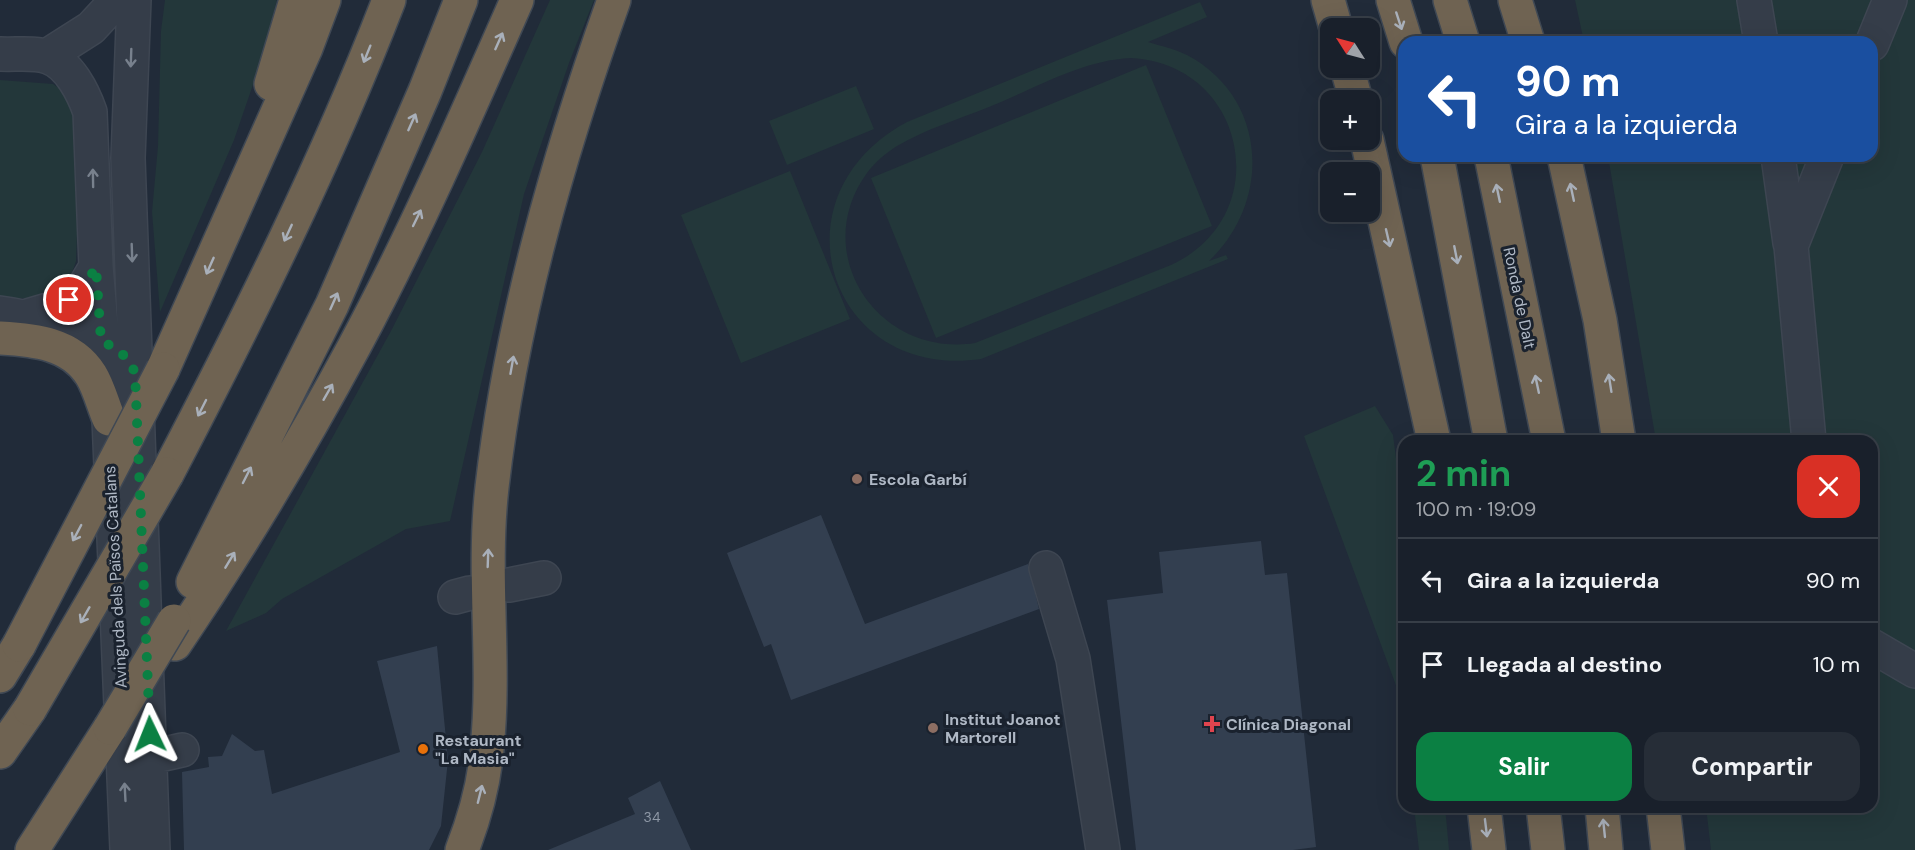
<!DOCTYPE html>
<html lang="es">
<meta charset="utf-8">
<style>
:root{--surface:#19202b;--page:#262d37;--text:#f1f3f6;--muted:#9fa3a9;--line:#373e47;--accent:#0b8043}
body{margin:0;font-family:"DM Sans",sans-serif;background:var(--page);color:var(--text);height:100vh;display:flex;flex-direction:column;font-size:22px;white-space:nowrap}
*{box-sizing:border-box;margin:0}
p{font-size:20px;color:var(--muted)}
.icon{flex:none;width:33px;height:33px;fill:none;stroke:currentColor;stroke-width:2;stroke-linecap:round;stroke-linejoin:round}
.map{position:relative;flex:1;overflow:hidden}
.sheet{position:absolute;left:1398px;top:435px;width:480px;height:378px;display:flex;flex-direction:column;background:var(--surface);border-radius:18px;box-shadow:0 6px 24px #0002,0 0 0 2px var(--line)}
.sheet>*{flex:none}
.hud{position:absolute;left:1398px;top:36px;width:480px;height:126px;border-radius:18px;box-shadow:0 6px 24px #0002,0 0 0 2px var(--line);background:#1a4fa0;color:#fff;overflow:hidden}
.needle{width:39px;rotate:306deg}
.tools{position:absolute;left:1320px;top:18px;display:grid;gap:12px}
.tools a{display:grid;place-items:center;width:60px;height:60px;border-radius:12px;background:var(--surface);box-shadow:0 6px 24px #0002,0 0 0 2px var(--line);font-size:30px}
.pin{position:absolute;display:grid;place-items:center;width:51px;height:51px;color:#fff;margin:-26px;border:3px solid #fff;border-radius:50%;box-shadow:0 2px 6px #0007}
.me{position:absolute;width:66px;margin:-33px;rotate:358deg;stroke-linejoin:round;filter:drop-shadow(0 0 4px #0008)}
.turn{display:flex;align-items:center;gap:21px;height:126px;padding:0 18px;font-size:27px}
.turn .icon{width:78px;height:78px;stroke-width:2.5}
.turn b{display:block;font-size:42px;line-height:51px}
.round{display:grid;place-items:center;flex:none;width:63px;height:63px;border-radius:18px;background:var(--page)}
.summary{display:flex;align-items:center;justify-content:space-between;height:102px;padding:0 18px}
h1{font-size:36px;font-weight:700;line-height:45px;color:#1e9e55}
.action{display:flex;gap:12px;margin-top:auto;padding:12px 18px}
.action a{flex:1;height:69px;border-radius:18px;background:var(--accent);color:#fff;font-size:24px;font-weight:700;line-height:69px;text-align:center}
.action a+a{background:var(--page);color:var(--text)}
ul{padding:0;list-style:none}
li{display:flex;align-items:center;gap:18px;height:84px;padding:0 18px;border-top:2px solid var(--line)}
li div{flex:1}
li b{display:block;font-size:22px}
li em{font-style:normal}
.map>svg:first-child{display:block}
.green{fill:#23373a;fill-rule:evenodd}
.building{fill:#333f50}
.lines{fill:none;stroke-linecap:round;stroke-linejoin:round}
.minor-casing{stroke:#3e4652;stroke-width:36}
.highway-casing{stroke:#3f4854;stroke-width:36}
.minor{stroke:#353d49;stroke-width:33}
.highway{stroke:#6f6352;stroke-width:33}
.highway-bridge-casing{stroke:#3f4854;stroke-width:36;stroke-linecap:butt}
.highway-bridge{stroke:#6f6352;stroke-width:33}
.oneway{stroke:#a9b0ba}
.oneway2{stroke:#78818d}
.route{stroke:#0b8043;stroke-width:10;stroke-dasharray:0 18}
.education-dot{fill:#8d6e63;stroke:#1a222e;stroke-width:2}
.health-dot{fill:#e0444e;stroke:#1a222e;stroke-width:2}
.food-dot{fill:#e8710a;stroke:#1a222e;stroke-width:2}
.labels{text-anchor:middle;stroke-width:6;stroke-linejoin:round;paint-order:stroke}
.number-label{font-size:14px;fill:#8e98a6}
.street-label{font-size:16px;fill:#afb8c5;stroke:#1a222e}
.poi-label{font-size:16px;font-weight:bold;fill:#afb8c5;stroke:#1a222e;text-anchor:start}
</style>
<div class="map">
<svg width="1915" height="850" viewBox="0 0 1915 850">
<rect width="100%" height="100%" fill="#212b39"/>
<path class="green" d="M165,0H277L260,64L234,140L160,312L152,212L158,146L161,31Z
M550,0H594L569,63L524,194L450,521L406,529L282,599L266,613L226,631L391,331L482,152Z
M1575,0H1915V850H1711L1706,807H1872V441H1656L1608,156H1872V42H1584Z
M1200,2L1207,17L1148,42C1161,46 1175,49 1187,55C1268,98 1272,201 1209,261L1226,255L1228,259L981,359C829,381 769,196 907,122ZM1131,58C1247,64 1277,216 1171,265L975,343C879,358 808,254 867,173C875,162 886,153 897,146C926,129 959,119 989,107C1034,89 1082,60 1131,58Z
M1146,65L1212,226L936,338L871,178Z
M0,80L53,84L66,93L81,129L76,261C65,301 35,299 0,298Z
M856,86L874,129L787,165L769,121Z
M790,171L850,319L741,363L681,215Z
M1375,406L1393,435L1404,520V707L1304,436Z
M1414,807H1445L1449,850H1419Z"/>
<path class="building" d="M821,515L865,624L1028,564L1039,609L791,700L771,644L764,647L727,553Z
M1261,541L1265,575L1287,573L1316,847L1293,850H1136L1107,600L1163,593L1159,552Z
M437,646L448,760L441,826L429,850H184L182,772L209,767L208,757L222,756L232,734L255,751L264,750L272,794L400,752L377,661Z
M660,781L691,850H548L635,814L628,798Z"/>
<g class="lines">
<defs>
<path id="minor" d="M134,0L128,158L153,850
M1754,0L1761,42
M1872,44L1890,0
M0,54C14,55 35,52 48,57C69,64 83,92 90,112L96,267L109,419L127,850
M47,56L91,28L117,0
M1778,156L1790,243
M0,313C32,317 92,333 119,350
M24,317L58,307L81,292L96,267
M1809,441L1791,246L1827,156
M1046,568L1073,659L1103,850
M509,585L544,578
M455,597L470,593
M1872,646L1915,671
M151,757L182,750"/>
<path id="highway" d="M1328,0L1336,28
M1393,0L1406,42
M1450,0L1463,42
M1515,0L1528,42
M1347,68L1356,100
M271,84L296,0
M1367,140L1434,441
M1437,156L1491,441
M1491,156L1549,441
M1564,156L1600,320L1619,441
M0,338C34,340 71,343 91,375C99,388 103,405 109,419
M163,369L306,48L324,0
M167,474C248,319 326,163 389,0
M193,582L332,305L425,91L461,0
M175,644C240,548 300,447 355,345C415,233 466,116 517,0
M0,676L19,645
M0,752L30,709
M1484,807L1489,850
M1543,807L1548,850
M1602,807L1606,850
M1663,807L1668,850
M32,850L110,728
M462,850C475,817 484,784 487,749C496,662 482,574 492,487C511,321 558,157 614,0"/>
</defs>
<use href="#minor" class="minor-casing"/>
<use href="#highway" class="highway-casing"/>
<use href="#minor" class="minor"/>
<use href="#highway" class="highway"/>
<defs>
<path id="highway-bridge" d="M19,645L163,369
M30,709L167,474
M110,728L174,621"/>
</defs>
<use href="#highway-bridge" class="highway-bridge-casing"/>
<use href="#highway-bridge" class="highway-bridge"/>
</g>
<defs><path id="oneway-shaft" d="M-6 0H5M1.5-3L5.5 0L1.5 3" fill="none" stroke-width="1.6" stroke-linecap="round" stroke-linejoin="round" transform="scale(1.5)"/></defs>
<g class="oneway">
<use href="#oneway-shaft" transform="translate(1399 21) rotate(72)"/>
<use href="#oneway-shaft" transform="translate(499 41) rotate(-66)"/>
<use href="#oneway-shaft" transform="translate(367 54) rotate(112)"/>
<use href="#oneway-shaft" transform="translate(412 122) rotate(-66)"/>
<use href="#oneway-shaft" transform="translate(1572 192) rotate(-102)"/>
<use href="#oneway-shaft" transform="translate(1498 193) rotate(-102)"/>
<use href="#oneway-shaft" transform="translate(417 218) rotate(-64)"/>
<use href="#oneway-shaft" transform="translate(288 233) rotate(115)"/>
<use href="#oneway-shaft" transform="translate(1388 238) rotate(77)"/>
<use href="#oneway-shaft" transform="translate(1456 255) rotate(79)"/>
<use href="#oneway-shaft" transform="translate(210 266) rotate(114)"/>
<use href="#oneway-shaft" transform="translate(334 301) rotate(-66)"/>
<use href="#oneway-shaft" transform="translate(512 365) rotate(-80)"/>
<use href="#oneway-shaft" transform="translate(1610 383) rotate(-99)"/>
<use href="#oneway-shaft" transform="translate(1537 384) rotate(-102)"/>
<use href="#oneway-shaft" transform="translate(328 392) rotate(-60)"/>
<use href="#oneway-shaft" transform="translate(202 408) rotate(117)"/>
<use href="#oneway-shaft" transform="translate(247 475) rotate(-63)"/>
<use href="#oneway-shaft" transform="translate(77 533) rotate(118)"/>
<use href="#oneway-shaft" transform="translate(488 558) rotate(-88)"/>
<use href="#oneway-shaft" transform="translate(230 560) rotate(-59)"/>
<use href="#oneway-shaft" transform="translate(85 615) rotate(120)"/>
<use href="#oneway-shaft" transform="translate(480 794) rotate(-76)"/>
<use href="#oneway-shaft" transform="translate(1486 828) rotate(83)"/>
<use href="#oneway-shaft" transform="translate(1604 828) rotate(-96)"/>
</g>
<g class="oneway2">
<use href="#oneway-shaft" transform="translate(131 58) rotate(92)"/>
<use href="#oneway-shaft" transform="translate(93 178) rotate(-91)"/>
<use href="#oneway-shaft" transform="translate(132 253) rotate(88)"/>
<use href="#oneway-shaft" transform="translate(125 792) rotate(-93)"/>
</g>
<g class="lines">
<path class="route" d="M69,300L81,292L96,267L101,341C118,349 128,356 135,373L150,734"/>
</g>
<g class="education-dot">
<circle cx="857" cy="479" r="6"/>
<circle cx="933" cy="728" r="6"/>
</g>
<path class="health-dot" d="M1209 715h6v6h6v6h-6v6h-6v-6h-6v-6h6z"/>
<circle class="food-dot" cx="423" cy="749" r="6"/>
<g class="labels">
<g class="number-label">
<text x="652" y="822">34</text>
</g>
<g class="street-label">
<text transform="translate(1520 298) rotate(78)" y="6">Ronda de Dalt</text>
<text transform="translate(115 577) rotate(-93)" y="6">Avinguda dels Països Catalans</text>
</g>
<g class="poi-label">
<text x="869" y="485">Escola Garbí</text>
<text x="945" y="725">Institut Joanot<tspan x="945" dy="18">Martorell</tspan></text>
<text x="1226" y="730">Clínica Diagonal</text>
<text x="435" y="746">Restaurant<tspan x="435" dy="18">"La Masia"</tspan></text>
</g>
</g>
</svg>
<div class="tools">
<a><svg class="needle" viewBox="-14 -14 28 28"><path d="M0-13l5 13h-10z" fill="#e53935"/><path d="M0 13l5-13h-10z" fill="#9fa3a9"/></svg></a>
<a>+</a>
<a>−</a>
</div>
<div class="pin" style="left:69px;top:300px;background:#d93025"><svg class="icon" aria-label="arrive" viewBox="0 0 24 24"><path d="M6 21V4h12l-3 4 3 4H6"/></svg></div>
<svg class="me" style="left:150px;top:734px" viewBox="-20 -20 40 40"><path d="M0-17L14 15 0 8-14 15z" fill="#0b8043" stroke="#fff" stroke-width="4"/></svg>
<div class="hud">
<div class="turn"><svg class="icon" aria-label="left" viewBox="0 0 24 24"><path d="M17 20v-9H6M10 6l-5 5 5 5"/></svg><div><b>90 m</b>Gira a la izquierda</div></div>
</div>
<section class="sheet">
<div class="summary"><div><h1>2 min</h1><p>100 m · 19:09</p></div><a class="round" style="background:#d93025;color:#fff"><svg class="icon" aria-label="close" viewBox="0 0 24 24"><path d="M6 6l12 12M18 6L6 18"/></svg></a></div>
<ul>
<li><svg class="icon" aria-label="left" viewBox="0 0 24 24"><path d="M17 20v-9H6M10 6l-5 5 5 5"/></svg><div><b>Gira a la izquierda</b></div><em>90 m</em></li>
<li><svg class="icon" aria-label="arrive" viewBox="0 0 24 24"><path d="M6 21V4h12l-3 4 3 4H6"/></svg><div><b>Llegada al destino</b></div><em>10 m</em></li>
</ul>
<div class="action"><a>Salir</a><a>Compartir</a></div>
</section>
</div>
